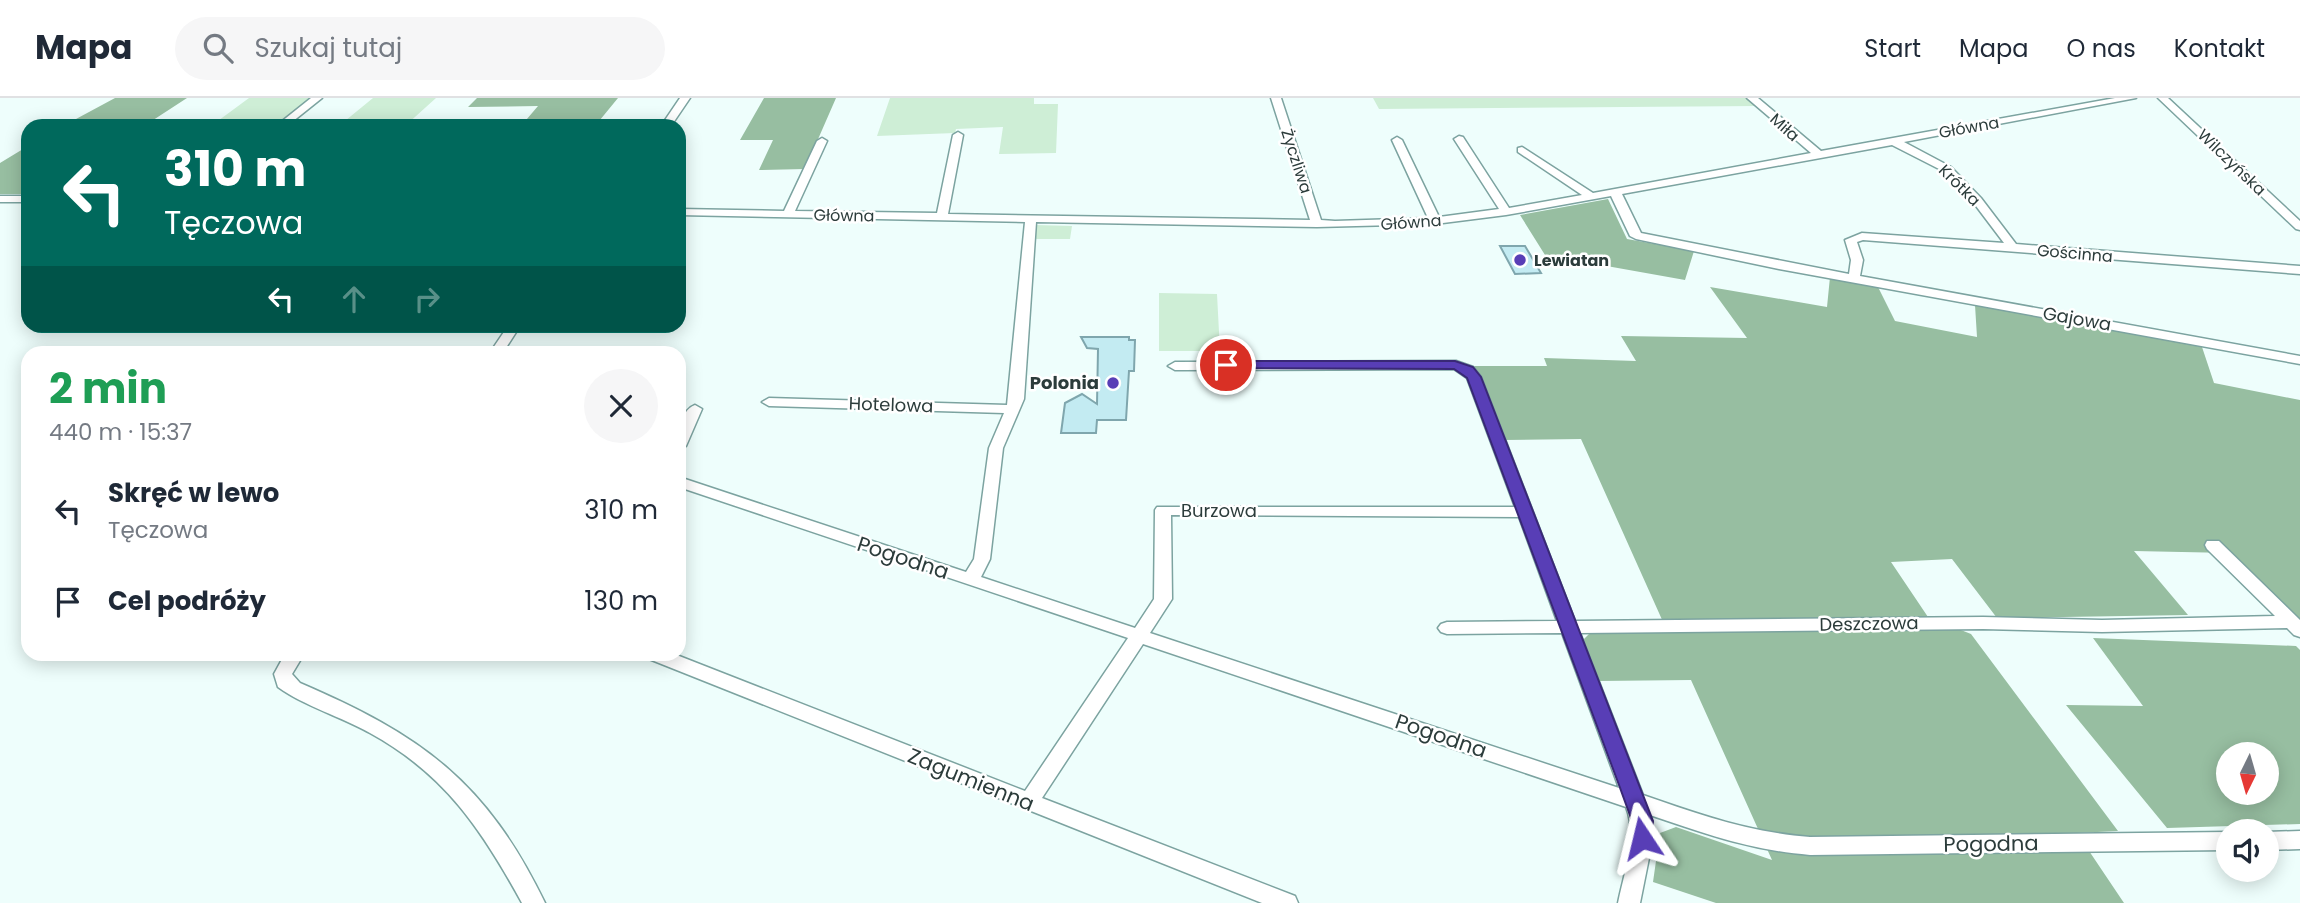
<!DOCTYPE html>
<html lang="pl">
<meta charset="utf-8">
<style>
:root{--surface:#fff;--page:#f6f6f7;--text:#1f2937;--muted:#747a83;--line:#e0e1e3}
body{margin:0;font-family:Poppins,sans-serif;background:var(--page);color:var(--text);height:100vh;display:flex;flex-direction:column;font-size:26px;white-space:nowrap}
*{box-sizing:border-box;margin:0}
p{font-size:23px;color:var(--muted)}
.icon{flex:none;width:38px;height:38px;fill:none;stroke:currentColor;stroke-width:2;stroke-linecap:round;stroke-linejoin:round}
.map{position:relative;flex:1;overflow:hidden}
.side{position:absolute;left:21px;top:248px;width:665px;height:315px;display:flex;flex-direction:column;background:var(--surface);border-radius:21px;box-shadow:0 4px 18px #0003}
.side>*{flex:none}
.banner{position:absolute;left:21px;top:21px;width:665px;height:214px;border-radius:21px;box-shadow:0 4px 18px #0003;background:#00695c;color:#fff;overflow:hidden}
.needle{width:46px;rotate:185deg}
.buttons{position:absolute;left:2216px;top:644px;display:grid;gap:14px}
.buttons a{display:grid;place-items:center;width:63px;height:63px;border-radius:50%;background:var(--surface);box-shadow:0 4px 18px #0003;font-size:35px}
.pin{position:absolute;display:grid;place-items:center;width:60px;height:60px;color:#fff;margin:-30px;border:4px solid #fff;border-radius:50%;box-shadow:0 2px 7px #0007}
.me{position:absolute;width:77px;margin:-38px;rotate:350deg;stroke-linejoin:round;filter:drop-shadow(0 0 5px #0008)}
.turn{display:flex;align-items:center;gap:24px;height:147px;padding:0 28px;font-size:32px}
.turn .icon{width:91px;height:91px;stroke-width:2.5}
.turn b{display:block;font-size:49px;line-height:60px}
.lanes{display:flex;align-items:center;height:66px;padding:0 28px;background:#0003;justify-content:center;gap:35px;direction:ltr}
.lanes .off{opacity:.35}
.round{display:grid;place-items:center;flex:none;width:74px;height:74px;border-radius:37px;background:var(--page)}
.headline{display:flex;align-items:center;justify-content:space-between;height:119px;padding:0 28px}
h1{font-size:42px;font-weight:700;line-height:52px;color:#1e9e55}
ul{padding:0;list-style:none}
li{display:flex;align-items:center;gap:21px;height:91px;padding:0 28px}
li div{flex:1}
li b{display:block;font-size:26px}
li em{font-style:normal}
header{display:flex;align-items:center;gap:42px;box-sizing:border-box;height:98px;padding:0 35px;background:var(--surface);border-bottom:2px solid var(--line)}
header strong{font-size:33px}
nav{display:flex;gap:38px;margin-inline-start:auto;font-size:24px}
.search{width:490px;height:63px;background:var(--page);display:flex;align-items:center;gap:18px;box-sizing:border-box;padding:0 24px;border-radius:38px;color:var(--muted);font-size:26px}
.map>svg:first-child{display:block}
.green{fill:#ceeed6}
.forest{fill:#97bea1;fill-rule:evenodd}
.building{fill:#c3ebf2;stroke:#7fa6ad;stroke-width:2}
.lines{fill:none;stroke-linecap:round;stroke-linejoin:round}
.minor-casing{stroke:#7ca3a0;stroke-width:3}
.minor{fill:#fff;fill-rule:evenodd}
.route{fill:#583eb6;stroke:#392876;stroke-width:2}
.poi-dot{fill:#583eb6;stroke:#fff;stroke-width:2.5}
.labels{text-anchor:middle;stroke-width:5;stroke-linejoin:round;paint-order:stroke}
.far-street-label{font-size:16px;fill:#2c3c3b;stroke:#fff}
.far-poi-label{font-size:16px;font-weight:bold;fill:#2c3c3b;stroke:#fff;text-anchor:start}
.street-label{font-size:18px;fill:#2c3c3b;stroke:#fff}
.poi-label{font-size:18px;font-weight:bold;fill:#2c3c3b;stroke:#fff;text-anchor:end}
.near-street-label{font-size:21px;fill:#2c3c3b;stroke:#fff}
</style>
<header>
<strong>Mapa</strong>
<div class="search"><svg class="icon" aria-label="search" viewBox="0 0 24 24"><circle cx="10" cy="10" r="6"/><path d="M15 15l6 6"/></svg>Szukaj tutaj</div>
<nav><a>Start</a><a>Mapa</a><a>O nas</a><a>Kontakt</a></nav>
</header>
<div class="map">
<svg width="2300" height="805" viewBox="0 0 2300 805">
<rect width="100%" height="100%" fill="#eefefc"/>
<path class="green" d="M249,0H311L275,28H211Z
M373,0H436L405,28L340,27Z
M890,0H1034V6H1058L1056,55L999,56L1003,29L956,31L955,35L877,38Z
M1373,0H1749L1759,8L1379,11Z
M1035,127L1072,128L1070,141H1034Z
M1159,195L1217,196L1220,253H1159Z"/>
<path class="forest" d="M115,0H187L144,28H63Z
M477,0H618L595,28H521L538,8L468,9Z
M764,0H836L805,71L759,72L773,42H740Z
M28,48V96H0V65Z
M1608,101L1627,141L1694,153L1685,182L1545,157L1520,117Z
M1830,179L1878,189L1895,223L1977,239L1975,207L2202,249L2214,285L2300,302V523L2230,455L2134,453L2188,517L1997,520L1952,461L1891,464L1928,519L1971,536L2118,733L2077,735L2124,805H1716L1653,784L1660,735L1676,729L1772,762L1691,582L1598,583L1582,543L1590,535H1668L1581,341L1504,342L1474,268H1547L1544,260L1636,263L1621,238L1747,240L1710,189L1827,209Z
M2093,540L2296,548L2300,552V726L2167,730L2066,607L2143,608ZM2228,656H2266V695H2228Z"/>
<path class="building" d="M1500,148H1525L1541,175L1515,176Z
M1081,239H1129V242H1135L1134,273H1129L1126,322H1097L1096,335H1061L1065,305L1082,296L1097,306L1098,251L1087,250Z"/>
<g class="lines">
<defs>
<path id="minor" d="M311,0H322L287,28H276Z
M680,0H690L671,28H661Z
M1271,0H1281L1321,122L1335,123L1428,120L1392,42L1397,39L1402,42L1439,119L1499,111L1454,41L1459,38L1463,39L1509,110L1582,97L1518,54V50L1522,49L1593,95L1811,55L1747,0H1758L1821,53L2115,0H2136L1904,44L1951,69L1981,100L2016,146L2300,168V176L1863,142L1857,144L1863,162L1860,178L2300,258V266L1779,171L1636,141L1630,138L1611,98L1506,117L1435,126L1317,129L1036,124L1024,301L1003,350L990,461L981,479L1135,530L1154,501L1155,412L1157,409H1515L1467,280L1454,271L1175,272L1168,268L1175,264L1456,263L1473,269L1481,279L1575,523L1983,519L2102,522L2275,518L2207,451L2205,447L2207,443H2219L2300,522V539L2294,537L2287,530L2102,534L1983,531L1580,535L1643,697C1700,717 1749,734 1810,739L2228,734V752L1810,757C1750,752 1706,736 1650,717L1653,740L1640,805H1618C1624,774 1638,740 1626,709L1143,546L1042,700L1295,798L1298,805H1262L649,561L646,556H674L1025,693L1128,540L679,389V379L966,474L974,461L989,350L1004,315L769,308L762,304L769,300L1007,307L1025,124L679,117V111L784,113L817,43L822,40L827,43L795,113L937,115L953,37L958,34L963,37L948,116L1310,122ZM1892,47L1943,73L1973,104L2004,145L1862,135L1845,142L1851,162L1849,176L1641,135L1622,96ZM1171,417L1519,419L1557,523L1447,524L1441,526L1438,530L1441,534L1447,536L1562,535L1619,690L1150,535L1172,501Z
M2158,0H2168L2300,123V132L2296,131Z
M0,98H28V104H0Z
M508,228H520L502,256H489Z
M695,307L702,311L686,348L679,352C679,337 679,313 695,307Z
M285,556H304L292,576L300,585C421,637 486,683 545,805H522C482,732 445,676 370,635C342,619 304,608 278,589L274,576Z
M2300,733V751L2266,752V734Z"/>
</defs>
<use href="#minor" class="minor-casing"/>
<use href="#minor" class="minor"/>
</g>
<path class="route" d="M1226,263H1455L1473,269L1481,279L1653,723L1652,740L1649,746L1642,749L1634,746L1631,740L1632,723L1619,687L1467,280L1454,271L1221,270V264Z"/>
<g class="poi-dot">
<circle cx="1520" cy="162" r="7"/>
<circle cx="1113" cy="285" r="7"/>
</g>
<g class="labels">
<g class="far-street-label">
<text transform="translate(1785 29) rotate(42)" y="6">Miła</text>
<text transform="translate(1969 29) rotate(-10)" y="6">Główna</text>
<text transform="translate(1297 63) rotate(72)" y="6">Życzliwa</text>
<text transform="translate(2232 64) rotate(44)" y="6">Wilczyńska</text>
<text transform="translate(1960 87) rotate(45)" y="6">Krótka</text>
<text transform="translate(844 117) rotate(1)" y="6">Główna</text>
<text transform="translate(1411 124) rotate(-4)" y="6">Główna</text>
<text transform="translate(2075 155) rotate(5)" y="6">Gościnna</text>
</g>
<g class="far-poi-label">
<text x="1534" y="168">Lewiatan</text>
</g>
<g class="street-label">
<text transform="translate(2077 221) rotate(10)" y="6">Gajowa</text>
<text transform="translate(891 307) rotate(2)" y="6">Hotelowa</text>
<text x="1219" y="419">Burzowa</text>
<text transform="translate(1869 526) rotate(-1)" y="6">Deszczowa</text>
</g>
<g class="poi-label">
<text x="1099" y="291">Polonia</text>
</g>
<g class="near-street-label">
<text transform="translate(903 460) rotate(18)" y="7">Pogodna</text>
<text transform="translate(1441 638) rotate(19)" y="7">Pogodna</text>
<text transform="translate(971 682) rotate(22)" y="7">Zagumienna</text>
<text transform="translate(1991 746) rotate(-1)" y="7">Pogodna</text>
</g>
</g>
</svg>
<div class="buttons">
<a><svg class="needle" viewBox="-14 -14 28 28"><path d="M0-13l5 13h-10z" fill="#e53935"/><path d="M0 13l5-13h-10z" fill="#747a83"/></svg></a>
<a><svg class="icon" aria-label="sound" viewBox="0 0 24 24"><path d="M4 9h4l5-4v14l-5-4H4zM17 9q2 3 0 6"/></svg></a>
</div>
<div class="pin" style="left:1226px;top:267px;background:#d93025"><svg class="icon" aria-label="arrive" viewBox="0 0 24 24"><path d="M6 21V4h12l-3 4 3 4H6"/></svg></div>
<svg class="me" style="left:1642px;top:740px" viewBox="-20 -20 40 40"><path d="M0-17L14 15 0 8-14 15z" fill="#583eb6" stroke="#fff" stroke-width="4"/></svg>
<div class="banner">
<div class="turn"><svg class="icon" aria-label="left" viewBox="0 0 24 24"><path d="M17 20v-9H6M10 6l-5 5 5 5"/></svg><div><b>310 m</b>Tęczowa</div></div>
<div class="lanes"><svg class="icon" aria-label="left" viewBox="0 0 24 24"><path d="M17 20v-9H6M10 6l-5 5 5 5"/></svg><svg class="icon off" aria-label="ahead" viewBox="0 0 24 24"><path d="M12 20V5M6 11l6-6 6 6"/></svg><svg class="icon off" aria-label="right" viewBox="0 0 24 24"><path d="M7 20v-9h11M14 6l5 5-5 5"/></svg></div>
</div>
<section class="side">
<div class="headline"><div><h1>2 min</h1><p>440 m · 15:37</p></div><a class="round"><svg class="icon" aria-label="close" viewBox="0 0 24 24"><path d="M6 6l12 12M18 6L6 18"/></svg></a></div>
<ul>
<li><svg class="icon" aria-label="left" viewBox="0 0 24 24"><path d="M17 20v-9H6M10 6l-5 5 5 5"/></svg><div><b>Skręć w lewo</b><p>Tęczowa</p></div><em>310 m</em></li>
<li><svg class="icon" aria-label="arrive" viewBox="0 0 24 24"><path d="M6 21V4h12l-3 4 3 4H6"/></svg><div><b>Cel podróży</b></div><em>130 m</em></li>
</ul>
</section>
</div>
